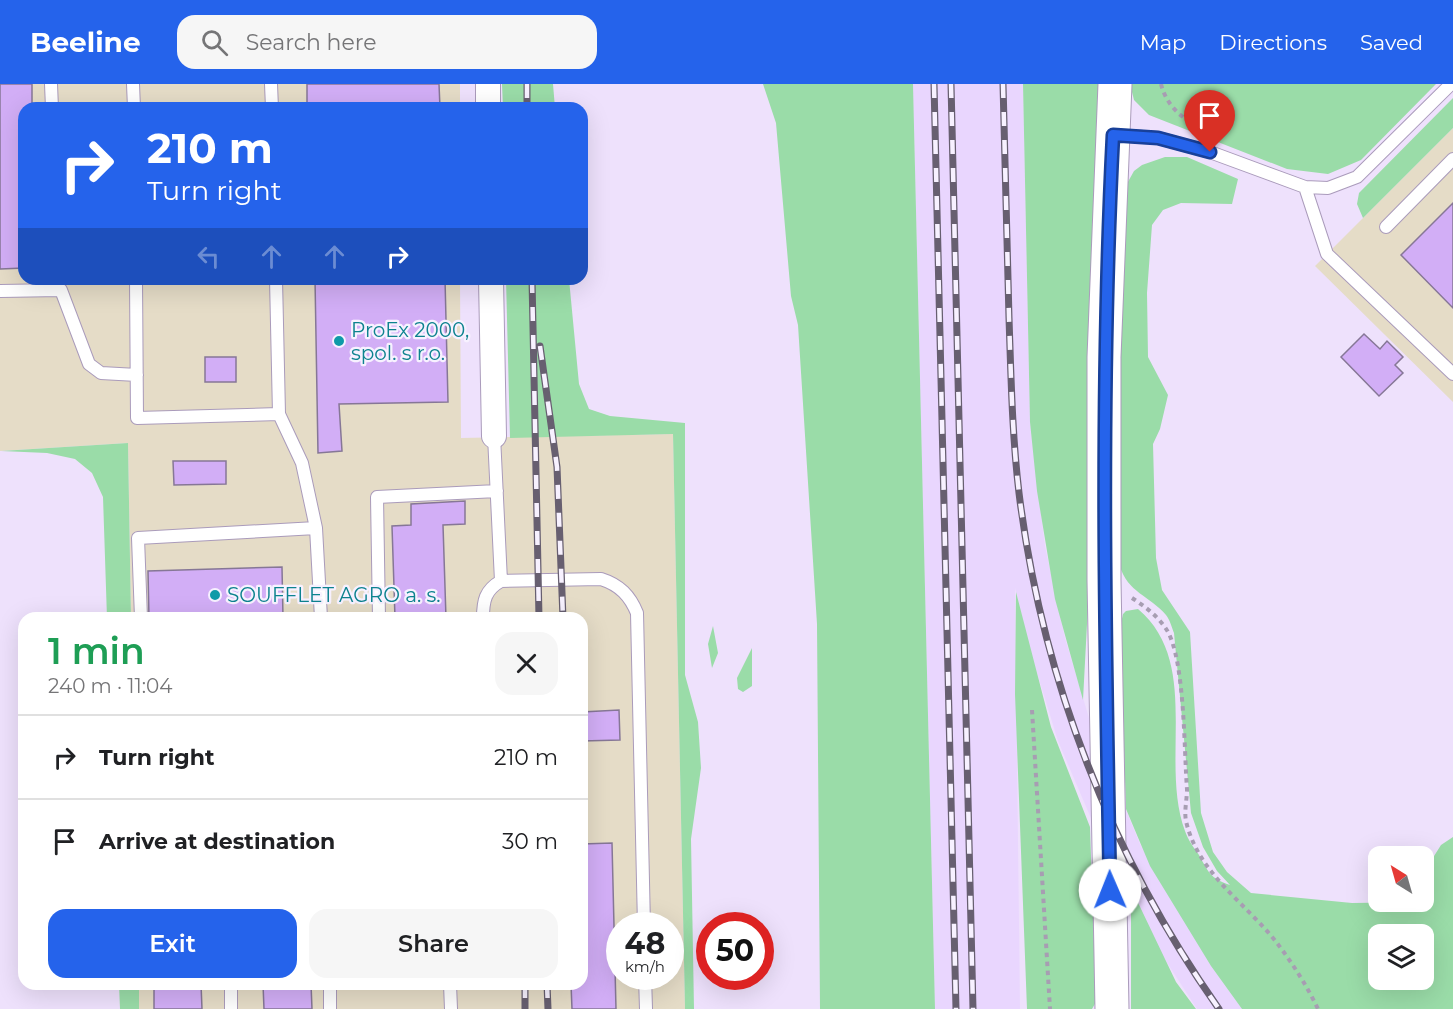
<!DOCTYPE html>
<meta charset="utf-8">
<style>
:root{--surface:#fff;--page:#f6f6f6;--text:#202124;--muted:#757577;--line:#e0e0e0;--accent:#2563eb}
body{margin:0;font-family:Montserrat,sans-serif;background:var(--page);color:var(--text);height:100vh;display:flex;flex-direction:column;font-size:22px;white-space:nowrap}
*{box-sizing:border-box;margin:0}
p{font-size:20px;color:var(--muted)}
.icon{flex:none;width:33px;height:33px;fill:none;stroke:currentColor;stroke-width:2;stroke-linecap:round;stroke-linejoin:round}
.map{position:relative;flex:1;overflow:hidden}
.details{position:absolute;left:18px;top:528px;width:570px;height:378px;display:flex;flex-direction:column;background:var(--surface);border-radius:18px;box-shadow:0 6px 24px #0002}
.details>*{flex:none}
.guide{position:absolute;left:18px;top:18px;width:570px;height:183px;border-radius:18px;box-shadow:0 6px 24px #0002;background:#2563eb;color:#fff;overflow:hidden}
.needle{width:39px;rotate:323deg}
.fabs{position:absolute;left:1368px;top:762px;display:grid;gap:12px}
.fabs a{display:grid;place-items:center;width:66px;height:66px;border-radius:12px;background:var(--surface);box-shadow:0 6px 24px #0002;font-size:30px}
.speed{position:absolute;left:606px;top:828px;display:flex;gap:12px;font-size:30px;font-weight:700;text-align:center}
.speed>*{display:grid;place-content:center;width:78px;height:78px;border-radius:50%;background:var(--surface);box-shadow:0 6px 24px #0002;line-height:1}
.speed small{font-size:15px;font-weight:400}
.speed .limit{border:9px solid #d22;background:#fff;color:#111}
.pin{position:absolute;display:grid;place-items:center;width:51px;height:51px;color:#fff;margin:-62px -26px;border-radius:50% 50% 50% 0;rotate:-45deg;box-shadow:0 0 6px #0007}
.pin .icon{rotate:45deg}
.me{position:absolute;width:66px;margin:-33px;rotate:359deg;stroke-linejoin:round;filter:drop-shadow(0 0 4px #0008)}
.turn{display:flex;align-items:center;gap:21px;height:126px;padding:0 30px;font-size:27px}
.turn .icon{width:78px;height:78px;stroke-width:2.5}
.turn b{display:block;font-size:42px;line-height:51px}
.lanes{display:flex;align-items:center;height:57px;padding:0 30px;background:#0003;justify-content:center;gap:30px;direction:ltr}
.lanes .off{opacity:.35}
.round{display:grid;place-items:center;flex:none;width:63px;height:63px;border-radius:18px;background:var(--page)}
.summary{display:flex;align-items:center;justify-content:space-between;height:102px;padding:0 30px}
h1{font-size:36px;font-weight:600;line-height:45px;color:#1e9e55}
.primary-button{display:flex;gap:12px;margin-top:auto;padding:12px 30px}
.primary-button a{flex:1;height:69px;border-radius:18px;background:var(--accent);color:#fff;font-size:24px;font-weight:600;line-height:69px;text-align:center}
.primary-button a+a{background:var(--page);color:var(--text)}
ul{padding:0;list-style:none}
li{display:flex;align-items:center;gap:18px;height:84px;padding:0 30px;border-top:2px solid var(--line)}
li div{flex:1}
li b{display:block;font-size:22px}
li em{font-style:normal}
header{display:flex;align-items:center;gap:36px;box-sizing:border-box;height:84px;padding:0 30px;background:var(--accent);color:#fff}
header strong{font-size:28px}
nav{display:flex;gap:33px;margin-inline-start:auto;font-size:21px}
.search{width:420px;height:54px;background:var(--page);display:flex;align-items:center;gap:15px;box-sizing:border-box;padding:0 21px;border-radius:18px;color:var(--muted);font-size:22px}
.map>svg:first-child{display:block}
.industrial{fill:#e5dcc7;fill-rule:evenodd}
.built{fill:#e9d6fe}
.green{fill:#9adca8;fill-rule:evenodd}
.building{fill:#d2aef6;stroke:#867796;stroke-width:1.5}
.lines{fill:none;stroke-linecap:round;stroke-linejoin:round}
.lane-casing{stroke:#aa9bbb;stroke-width:14}
.street-casing{stroke:#aa9bbb;stroke-width:26}
.secondary-casing{stroke:#aa9bbb;stroke-width:35}
.path{stroke:#a79db2;stroke-width:4;stroke-dasharray:4.5 4.5;stroke-linecap:butt}
.lane{stroke:#fff;stroke-width:12}
.street{stroke:#fff;stroke-width:24}
.secondary{stroke:#fff;stroke-width:33}
.rail-casing{stroke:#675f70;stroke-width:7}
.rail{stroke:#f7f1ff;stroke-width:4.5;stroke-dasharray:14;stroke-linecap:butt}
.route-casing{stroke:#184099;stroke-width:15}
.route{stroke:#2563eb;stroke-width:10}
.culture-dot{fill:#0f9aa8;stroke:#f7f1ff;stroke-width:2}
.labels{text-anchor:middle;stroke-width:4.5;stroke-linejoin:round;paint-order:stroke}
.culture-label{font-size:20px;fill:#0d838f;stroke:#f7f1ff;text-anchor:start}
</style>
<header>
<strong>Beeline</strong>
<div class="search"><svg class="icon" aria-label="search" viewBox="0 0 24 24"><circle cx="10" cy="10" r="6"/><path d="M15 15l6 6"/></svg>Search here</div>
<nav><a>Map</a><a>Directions</a><a>Saved</a></nav>
</header>
<div class="map">
<svg width="1453" height="925" viewBox="0 0 1453 925">
<rect width="100%" height="100%" fill="#eee1fc"/>
<path class="industrial" d="M0,0H460V24H24V195H460L461,354L673,350L685,925H139V900H582V534H131L128,359L0,367ZM620,842H670V892H620Z
M1453,44V318L1315,182Z"/>
<path class="built" d="M913,0H1023L1030,338L1045,462L1065,554L1092,644L1140,760L1211,882L1242,925H1197L1151,854L1105,767L1058,657L1029,563L1015,504L1020,925H935Z"/>
<path class="green" d="M502,0H553L555,24H503Z
M763,0H913L935,925H820L817,540L798,241L791,212L776,39Z
M1023,0H1101L1091,464L1083,616L1055,515L1037,407L1030,338Z
M1130,0H1436L1361,76L1328,90L1287,85L1149,31L1134,16Z
M1453,14V44L1363,134L1357,120L1359,109Z
M1165,73H1187L1238,95L1232,120L1181,119L1163,126L1152,141L1147,209L1148,273L1168,311L1160,345L1153,360L1156,474L1162,506L1190,548L1201,729L1213,768L1227,788L1251,809L1352,819L1424,818V788L1441,761L1453,753V925H1242L1211,882L1150,782L1126,725L1120,544L1123,530L1126,527L1138,525C1202,579 1159,677 1185,747C1188,756 1194,764 1199,771C1209,789 1210,794 1230,801L1217,787L1203,763L1191,729L1174,549C1172,544 1170,536 1166,531C1150,512 1127,508 1120,482L1119,201L1124,105L1134,87L1142,81ZM1378,850H1424V896H1378Z
M506,195H569L579,300L589,325L610,332L685,339V591L698,638L701,684L691,755L694,925H685L673,350L510,354Z
M128,359L131,534H107L103,413L92,389L75,375L47,369L1,367Z
M1016,508L1051,643L1090,743L1096,918L1092,925H1027L1015,610Z
M713,542L718,569L712,584L708,560Z
M752,564V602L743,608L738,605L737,594Z
M1131,804L1176,898L1196,925H1131Z
M119,900H139V925H120Z"/>
<path class="building" d="M0,0H32V24H24V184L0,185Z
M307,0H439L440,24H307Z
M1453,119V224L1401,171Z
M315,195H445L448,318L339,320L342,367L318,369Z
M1364,250L1380,265L1387,257L1403,273L1395,281L1403,289L1379,312L1341,273Z
M205,273H236V298H205Z
M173,377H226V400L174,401Z
M465,417V440L443,441L446,534H395L392,442L411,441V420Z
M282,483L283,534H149L148,487Z
M619,626L620,656L582,657V628Z
M612,759L616,925H572L571,900H582V760Z
M154,900H201L202,925H154Z
M263,900H311L312,925H264Z"/>
<g class="lines">
<defs>
<path id="lane" d="M51,0L52,24
M133,0L134,24
M271,0L272,24
M1114,51L1158,54L1210,68L1305,103L1328,104L1357,93L1451,0
M1305,103L1327,170L1453,290
M1386,143L1453,75
M136,195L137,334L279,330L276,195
M0,207L61,206L89,280L101,289L137,291
M279,330L302,379L316,444L321,534
M494,352L501,497
M141,534L138,454L316,444
M379,534L377,413L497,407
M483,534C483,517 485,506 501,497L601,495C620,501 630,512 637,529L644,842
M645,892L646,925
M330,900V925
M450,900L451,925
M231,925V900"/>
<path id="street" d="M488,0V24
M491,195L494,352"/>
<path id="secondary" d="M1112,925L1104,496V273L1115,0"/>
</defs>
<use href="#lane" class="lane-casing"/>
<use href="#street" class="street-casing"/>
<use href="#secondary" class="secondary-casing"/>
<path class="path" d="M1161,0C1167,24 1185,37 1206,46
M1132,514C1146,523 1160,534 1168,548C1185,580 1184,667 1187,705C1187,716 1184,727 1186,737C1198,790 1246,819 1277,859C1293,880 1307,902 1318,925
M1032,626L1050,925"/>
<use href="#lane" class="lane"/>
<use href="#street" class="street"/>
<use href="#secondary" class="secondary"/>
<defs>
<path id="rail" d="M527,0V24
M934,0L956,925
M951,0L973,925
M1003,0C1005,78 1007,156 1009,234C1011,292 1012,350 1019,409C1042,595 1111,772 1219,925
M532,195L539,534
M540,262L557,383L563,534
M525,900V925
M547,900L548,925"/>
</defs>
<use href="#rail" class="rail-casing"/>
<use href="#rail" class="rail"/>
</g>
<g class="lines">
<defs>
<path id="route" d="M1110,806C1105,554 1100,303 1113,51L1158,54L1210,68"/>
</defs>
<use href="#route" class="route-casing"/>
<use href="#route" class="route"/>
</g>
<g class="culture-dot">
<circle cx="339" cy="257" r="6"/>
<circle cx="215" cy="511" r="6"/>
</g>
<g class="labels">
<g class="culture-label">
<text x="351" y="253">ProEx 2000,<tspan x="351" dy="23">spol. s r.o.</tspan></text>
<text x="227" y="518">SOUFFLET AGRO a. s.</text>
</g>
</g>
</svg>
<div class="fabs">
<a><svg class="needle" viewBox="-14 -14 28 28"><path d="M0-13l5 13h-10z" fill="#e53935"/><path d="M0 13l5-13h-10z" fill="#757577"/></svg></a>
<a><svg class="icon" aria-label="layers" viewBox="0 0 24 24"><path d="M12 4l9 5-9 5-9-5zM3 14l9 5 9-5"/></svg></a>
</div>
<div class="speed"><div>48<small>km/h</small></div><div class="limit">50</div></div>
<div class="pin" style="left:1210px;top:68px;background:#d93025"><svg class="icon" aria-label="arrive" viewBox="0 0 24 24"><path d="M6 21V4h12l-3 4 3 4H6"/></svg></div>
<svg class="me" style="left:1110px;top:806px" viewBox="-20 -20 40 40"><circle r="19" fill="#fff"/><path d="M0-13L10 11 0 6-10 11z" fill="#2563eb"/></svg>
<div class="guide">
<div class="turn"><svg class="icon" aria-label="right" viewBox="0 0 24 24"><path d="M7 20v-9h11M14 6l5 5-5 5"/></svg><div><b>210 m</b>Turn right</div></div>
<div class="lanes"><svg class="icon off" aria-label="left" viewBox="0 0 24 24"><path d="M17 20v-9H6M10 6l-5 5 5 5"/></svg><svg class="icon off" aria-label="ahead" viewBox="0 0 24 24"><path d="M12 20V5M6 11l6-6 6 6"/></svg><svg class="icon off" aria-label="ahead" viewBox="0 0 24 24"><path d="M12 20V5M6 11l6-6 6 6"/></svg><svg class="icon" aria-label="right" viewBox="0 0 24 24"><path d="M7 20v-9h11M14 6l5 5-5 5"/></svg></div>
</div>
<section class="details">
<div class="summary"><div><h1>1 min</h1><p>240 m · 11:04</p></div><a class="round"><svg class="icon" aria-label="close" viewBox="0 0 24 24"><path d="M6 6l12 12M18 6L6 18"/></svg></a></div>
<ul>
<li><svg class="icon" aria-label="right" viewBox="0 0 24 24"><path d="M7 20v-9h11M14 6l5 5-5 5"/></svg><div><b>Turn right</b></div><em>210 m</em></li>
<li><svg class="icon" aria-label="arrive" viewBox="0 0 24 24"><path d="M6 21V4h12l-3 4 3 4H6"/></svg><div><b>Arrive at destination</b></div><em>30 m</em></li>
</ul>
<div class="primary-button"><a>Exit</a><a>Share</a></div>
</section>
</div>
